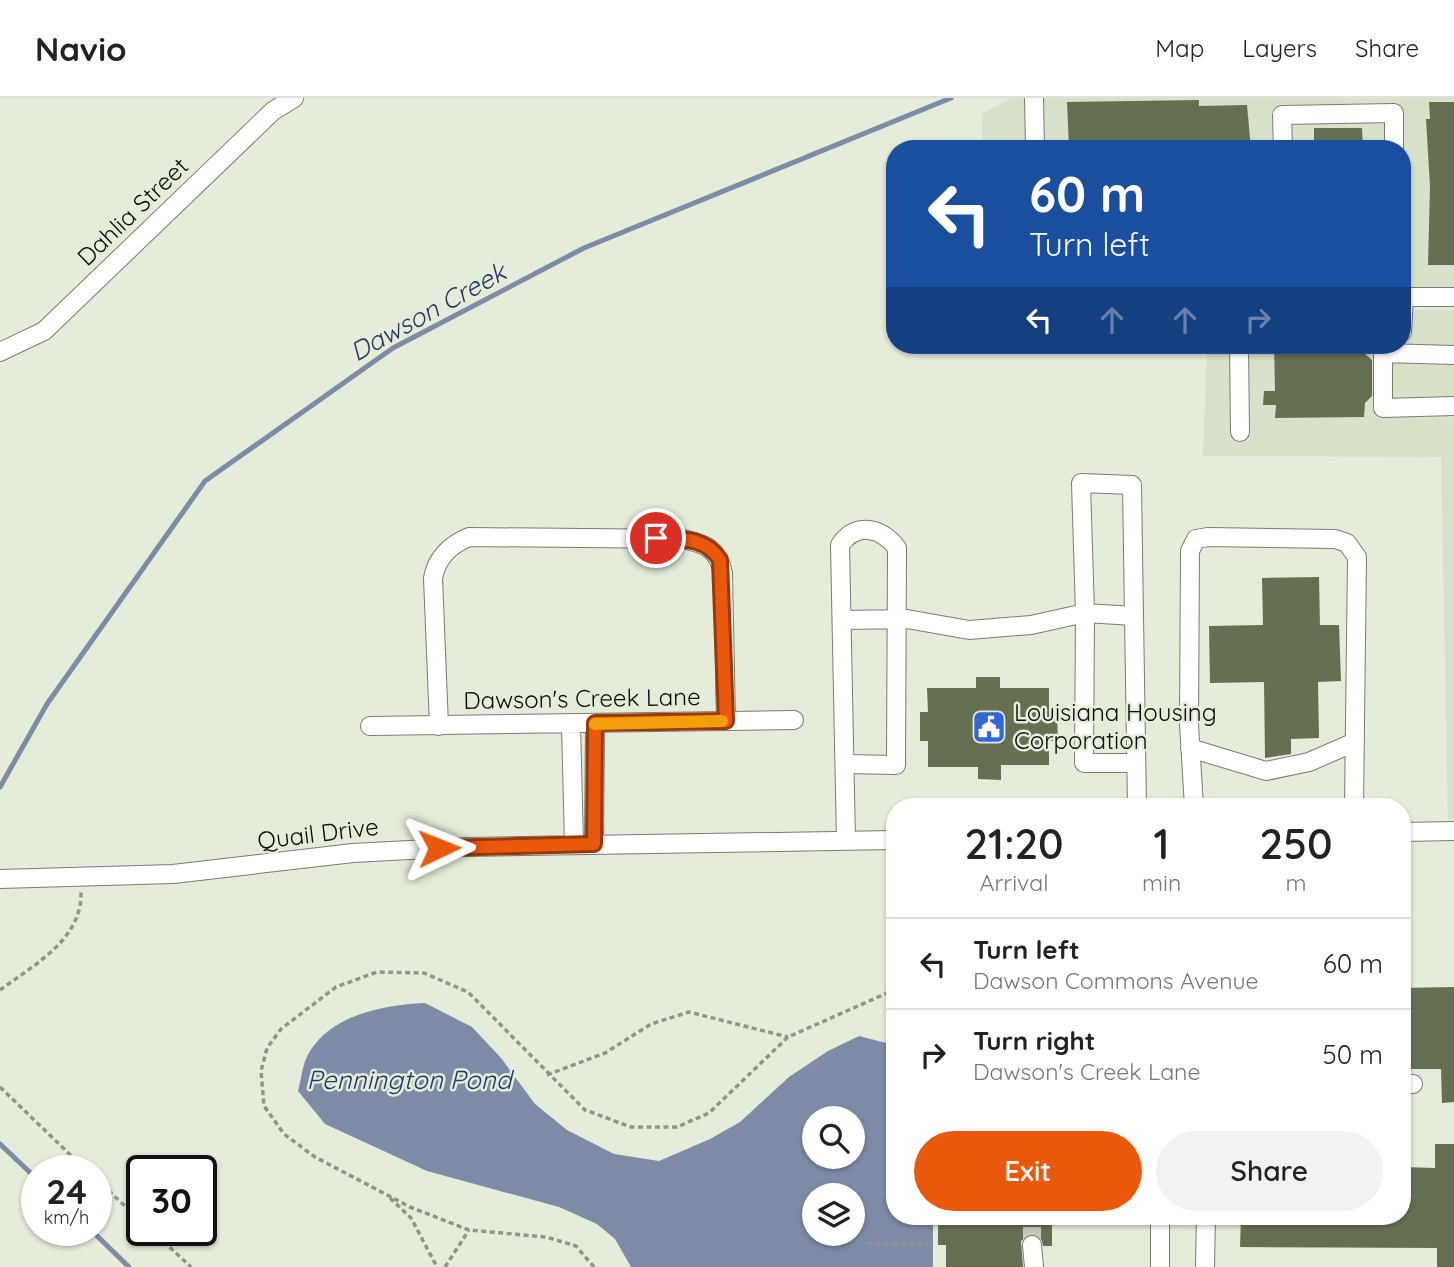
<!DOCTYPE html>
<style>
:root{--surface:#fff;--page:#f2f2f2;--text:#222;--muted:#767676;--line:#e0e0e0;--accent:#ea580c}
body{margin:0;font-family:Quicksand,sans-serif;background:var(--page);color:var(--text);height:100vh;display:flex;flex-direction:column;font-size:26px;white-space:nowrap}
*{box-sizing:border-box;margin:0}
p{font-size:23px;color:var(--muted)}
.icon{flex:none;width:38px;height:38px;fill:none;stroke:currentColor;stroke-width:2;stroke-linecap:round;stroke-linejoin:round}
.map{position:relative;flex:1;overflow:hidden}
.drawer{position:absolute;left:886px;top:700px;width:525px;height:427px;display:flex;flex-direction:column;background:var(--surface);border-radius:28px;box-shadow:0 2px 5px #0004}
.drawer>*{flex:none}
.hud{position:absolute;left:886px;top:42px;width:525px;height:214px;border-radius:28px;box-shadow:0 2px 5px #0004;background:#1a4fa0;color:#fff;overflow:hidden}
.fabs{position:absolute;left:802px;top:1008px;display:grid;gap:14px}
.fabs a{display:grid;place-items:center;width:63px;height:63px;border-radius:50%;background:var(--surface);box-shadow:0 2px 5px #0004;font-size:35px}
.speed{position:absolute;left:21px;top:1057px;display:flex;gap:14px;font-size:35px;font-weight:700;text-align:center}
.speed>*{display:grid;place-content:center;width:91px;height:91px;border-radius:50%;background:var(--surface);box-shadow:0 2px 5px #0004;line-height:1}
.speed small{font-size:18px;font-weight:400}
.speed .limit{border:4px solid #111;border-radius:10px;background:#fff;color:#111}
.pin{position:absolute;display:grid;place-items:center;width:60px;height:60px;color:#fff;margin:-30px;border:4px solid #fff;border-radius:50%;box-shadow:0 2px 7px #0007}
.me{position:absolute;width:77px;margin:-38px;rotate:88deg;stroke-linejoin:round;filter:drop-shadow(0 0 5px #0008)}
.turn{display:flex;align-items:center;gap:24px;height:147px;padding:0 28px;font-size:32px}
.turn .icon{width:91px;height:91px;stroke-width:2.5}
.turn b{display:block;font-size:49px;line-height:60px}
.lanes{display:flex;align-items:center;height:66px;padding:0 28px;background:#0003;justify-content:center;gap:35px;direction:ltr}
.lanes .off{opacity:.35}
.eta{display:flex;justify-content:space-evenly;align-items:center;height:119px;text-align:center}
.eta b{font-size:42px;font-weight:600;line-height:49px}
.action{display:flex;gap:14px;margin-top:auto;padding:14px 28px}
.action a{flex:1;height:80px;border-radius:42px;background:var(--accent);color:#fff;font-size:28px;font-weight:600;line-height:80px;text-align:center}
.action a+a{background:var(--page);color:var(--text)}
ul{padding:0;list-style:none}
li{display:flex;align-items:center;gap:21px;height:91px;padding:0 28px;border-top:2px solid var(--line)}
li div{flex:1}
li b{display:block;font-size:26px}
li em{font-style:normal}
header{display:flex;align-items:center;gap:42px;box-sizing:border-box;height:98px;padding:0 35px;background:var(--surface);border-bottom:2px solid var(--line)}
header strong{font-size:33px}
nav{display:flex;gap:38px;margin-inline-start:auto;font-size:24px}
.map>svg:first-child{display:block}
.built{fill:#d8e1c9}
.water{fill:#7d8ba7;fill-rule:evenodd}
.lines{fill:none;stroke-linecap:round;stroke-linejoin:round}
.stream{stroke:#7d8ba7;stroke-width:5}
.building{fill:#657053}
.minor-tunnel{stroke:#c5cbbb;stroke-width:18;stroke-dasharray:18 9;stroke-linecap:butt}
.minor-casing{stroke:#787e6f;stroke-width:20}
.path{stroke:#909588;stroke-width:3.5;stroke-dasharray:5 3.5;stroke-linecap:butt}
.minor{stroke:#fff;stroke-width:18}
.route-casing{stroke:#983908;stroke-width:18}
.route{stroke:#ea580c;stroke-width:12}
.slow{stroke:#f59e0b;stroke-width:12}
.labels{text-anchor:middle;stroke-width:5;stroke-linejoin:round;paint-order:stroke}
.street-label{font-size:24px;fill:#0d0f09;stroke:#e5ecda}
.poi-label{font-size:24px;fill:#0d0f09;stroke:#e5ecda;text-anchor:start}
.water-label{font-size:26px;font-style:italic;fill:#253a62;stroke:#e5ecda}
</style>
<header>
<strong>Navio</strong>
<nav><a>Map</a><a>Layers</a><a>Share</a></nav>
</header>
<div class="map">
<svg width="1454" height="1169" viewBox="0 0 1454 1169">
<rect width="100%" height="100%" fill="#e5ecda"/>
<path class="built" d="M1011,0H1454V189L1402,190V51H982V16Z
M1402,212H1454V722H1448L1441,359L1203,358L1207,247H1402Z"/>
<path class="water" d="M425,905L472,929L501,960L535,1006L567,1032L614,1056L659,1063L710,1041L740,1024L789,979L828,953L859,938L894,947V1118H933V1169H631L615,1141L597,1126L559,1109L427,1073L325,1026L298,993C301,983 302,970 306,961C326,917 383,907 425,905ZM814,1020H852V1059H814ZM814,1097H852V1136H814Z"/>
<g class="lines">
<path class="stream" d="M0,689L47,606L205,383L393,250L584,150L951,0
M0,1046L37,1081
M91,1132L129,1169"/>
</g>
<path class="building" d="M1199,2V8L1247,7L1251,51H1218V44L1115,46V51H1069L1067,4Z
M1429,4H1454V167H1428L1430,88L1426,21H1430Z
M1314,30H1362L1363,51H1314Z
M1274,247H1364V255L1372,262V298L1365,305L1364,319L1275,320L1276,307H1263L1264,293H1275Z
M1319,479L1320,527H1339L1341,583L1318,584L1319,640L1291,641V656L1265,660L1264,584L1210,585L1209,528L1263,527L1262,480Z
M976,579H1000V590H1049V615H1057L1058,643H1049V667H1001V682L978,681V669H928V643H920V614H928L927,590H976Z
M1454,889V1004L1442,1005L1441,971H1402V890Z
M1435,1046H1454V1169H1437V1150L1240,1149L1241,1118H1402V1069L1435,1070Z
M938,1118H1052V1148H1043L1041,1140L1030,1136L1021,1143L1023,1169H946V1147H938Z"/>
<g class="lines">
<path class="minor-tunnel" d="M1032,1147V1118"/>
<defs>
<path id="minor" d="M1034,0L1035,51
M1283,51L1282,17L1394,15V51
M1402,199H1454
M1402,234L1404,199
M1239,247L1240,334
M0,254L44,233L273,13L294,0
M1454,257L1383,255V310L1454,308
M1134,518L1132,387L1081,385L1085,515L1084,665H1136
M842,522L907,521L969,532L1031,527L1085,515L1134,518L1137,709
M571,626L574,746
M370,628L794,622
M439,628L433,480C437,459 450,447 469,439L683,441C706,446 718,451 723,475L726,623
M1190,650L1266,673L1309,664L1355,644
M845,666L896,667L897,450C881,429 856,424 840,447L846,743
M1194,709L1189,626L1190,453L1196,441L1208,439L1335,441L1347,445L1357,459L1354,709
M1402,734L1454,733
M594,746L595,625
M0,781L173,776L353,755L466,749L894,742
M1402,985L1413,986
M1032,1147L1034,1169
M1160,1169V1118
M1205,1169L1206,1118"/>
</defs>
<use href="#minor" class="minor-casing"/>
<path class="path" d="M0,892C34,867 83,841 81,793
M547,977L605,955L651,926L689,914L788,939
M0,989L87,1073
M96,1081L142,1124
M390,1100L411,1120L437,1169
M151,1132L191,1169
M867,1145H933
M445,1169L469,1132
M594,1169L576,1148L546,1139L469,1132L410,1109L315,1059L284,1036L264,1008L261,973L267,950L281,931L336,889L377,874L424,875L468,894L585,1012L631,1029H677L709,1015L788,939L894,892"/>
<use href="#minor" class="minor"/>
</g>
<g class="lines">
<defs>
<path id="route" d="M439,750L594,746L595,625L726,623L720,462C706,439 681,441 656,440"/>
</defs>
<use href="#route" class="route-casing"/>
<use href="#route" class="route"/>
<path class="slow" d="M595,626L722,623"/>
</g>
<defs>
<symbol id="civic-square" viewBox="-11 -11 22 22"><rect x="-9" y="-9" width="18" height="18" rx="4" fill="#3267d6" stroke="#e5ecda"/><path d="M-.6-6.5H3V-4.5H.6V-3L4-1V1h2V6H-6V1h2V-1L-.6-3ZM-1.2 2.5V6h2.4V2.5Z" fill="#fff"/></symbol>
</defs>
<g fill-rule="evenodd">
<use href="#civic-square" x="970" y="610" width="38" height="38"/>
</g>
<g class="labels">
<g class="street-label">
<text transform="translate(133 114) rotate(-44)" y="8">Dahlia Street</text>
<text transform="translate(582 601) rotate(-1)" y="8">Dawson's Creek Lane</text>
<text transform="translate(318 736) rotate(-7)" y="8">Quail Drive</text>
</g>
<g class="poi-label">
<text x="1014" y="623">Louisiana Housing<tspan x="1014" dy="28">Corporation</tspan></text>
</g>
<g class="water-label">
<text transform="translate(428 214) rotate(-29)" y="9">Dawson Creek</text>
<text x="409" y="991">Pennington Pond</text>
</g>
</g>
</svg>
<div class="fabs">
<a><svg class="icon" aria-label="search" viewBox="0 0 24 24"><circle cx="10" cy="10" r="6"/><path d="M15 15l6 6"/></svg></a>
<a><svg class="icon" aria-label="layers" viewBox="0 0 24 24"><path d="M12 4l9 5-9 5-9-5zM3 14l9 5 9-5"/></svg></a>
</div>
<div class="speed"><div>24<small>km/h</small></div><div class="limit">30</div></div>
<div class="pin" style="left:656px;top:440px;background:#d93025"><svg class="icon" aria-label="arrive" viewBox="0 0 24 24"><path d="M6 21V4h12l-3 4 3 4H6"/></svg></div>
<svg class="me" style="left:439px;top:750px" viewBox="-20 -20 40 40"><path d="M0-17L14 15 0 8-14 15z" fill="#ea580c" stroke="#fff" stroke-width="4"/></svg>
<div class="hud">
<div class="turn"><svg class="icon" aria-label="left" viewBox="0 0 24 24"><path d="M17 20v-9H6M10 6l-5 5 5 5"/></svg><div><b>60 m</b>Turn left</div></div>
<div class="lanes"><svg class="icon" aria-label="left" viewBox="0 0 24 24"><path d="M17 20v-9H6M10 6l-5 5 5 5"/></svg><svg class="icon off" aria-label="ahead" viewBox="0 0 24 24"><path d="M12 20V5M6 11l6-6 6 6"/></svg><svg class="icon off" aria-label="ahead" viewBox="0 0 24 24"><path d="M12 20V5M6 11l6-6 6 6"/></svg><svg class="icon off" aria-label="right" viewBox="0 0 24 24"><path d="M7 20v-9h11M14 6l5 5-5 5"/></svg></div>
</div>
<section class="drawer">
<div class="eta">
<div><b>21:20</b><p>Arrival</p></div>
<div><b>1</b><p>min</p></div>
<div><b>250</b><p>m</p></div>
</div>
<ul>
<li><svg class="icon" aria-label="left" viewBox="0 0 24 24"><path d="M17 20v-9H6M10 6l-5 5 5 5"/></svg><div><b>Turn left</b><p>Dawson Commons Avenue</p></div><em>60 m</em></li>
<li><svg class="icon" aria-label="right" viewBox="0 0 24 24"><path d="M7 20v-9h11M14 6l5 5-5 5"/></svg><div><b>Turn right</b><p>Dawson's Creek Lane</p></div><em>50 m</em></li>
</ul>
<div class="action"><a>Exit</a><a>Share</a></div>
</section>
</div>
